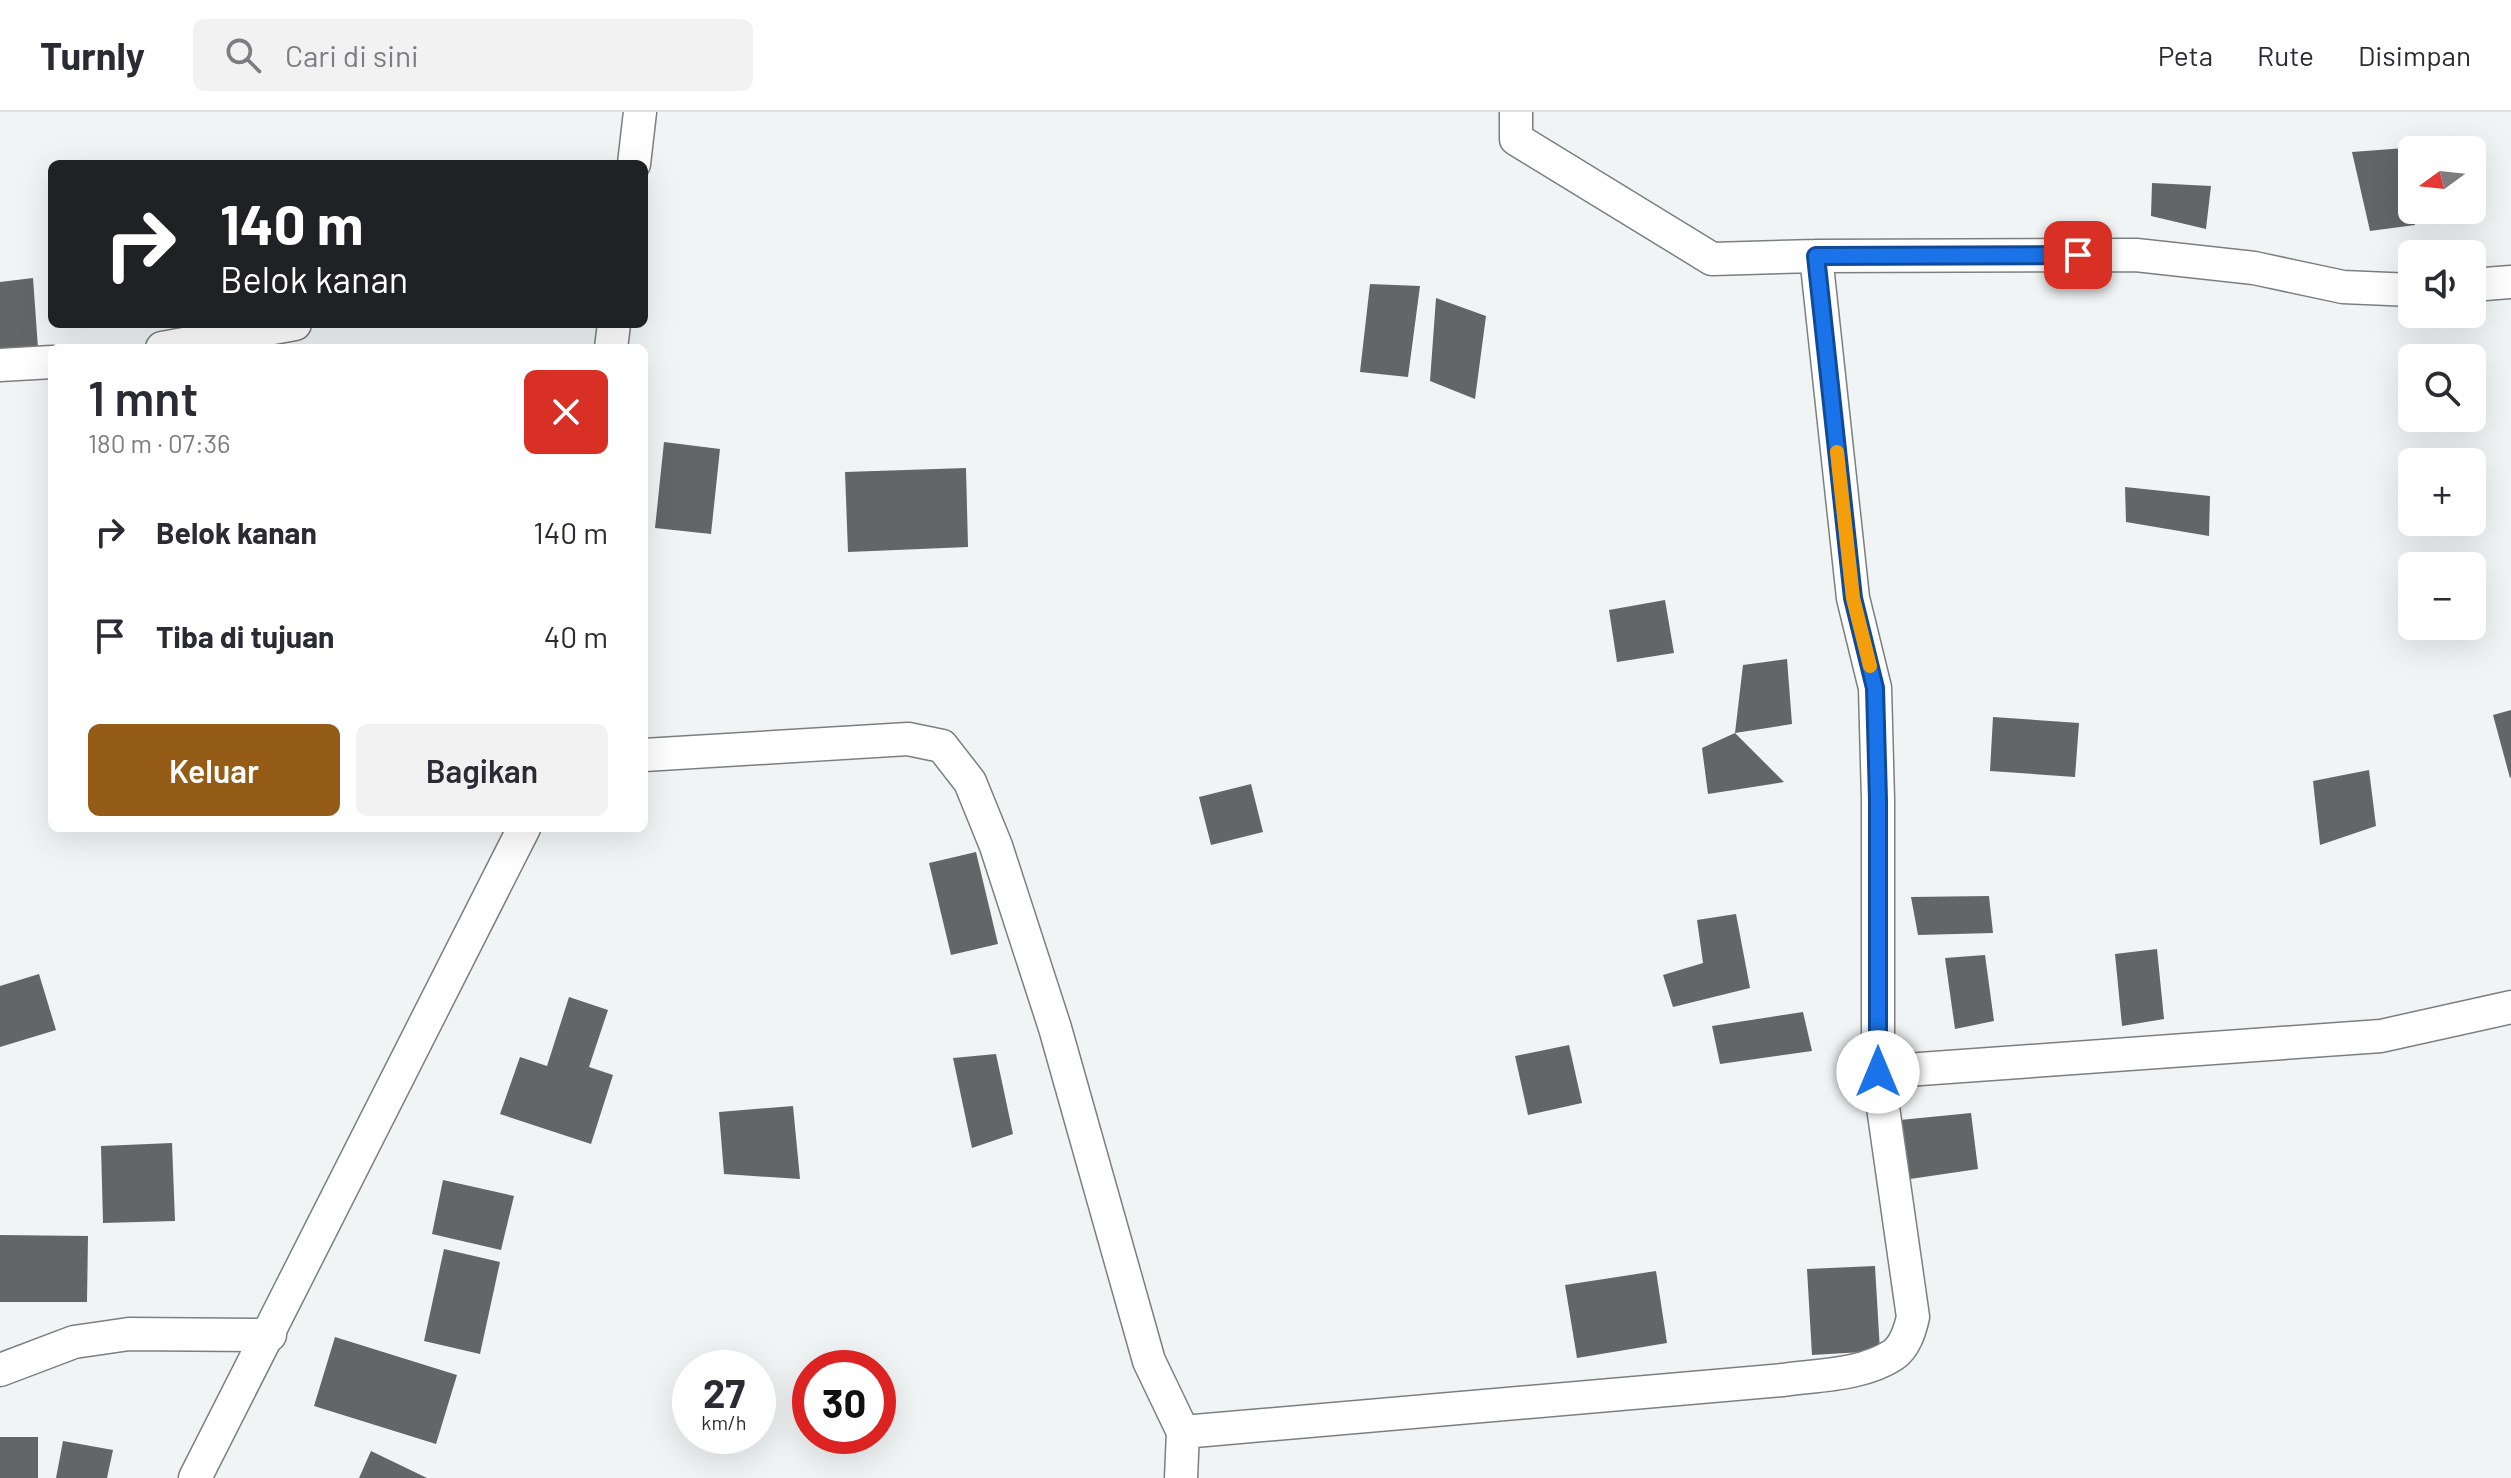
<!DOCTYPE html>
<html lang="id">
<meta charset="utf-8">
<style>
:root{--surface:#fff;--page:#f2f2f3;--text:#2b2b33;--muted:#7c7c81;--line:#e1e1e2;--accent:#955c17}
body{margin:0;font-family:Barlow,sans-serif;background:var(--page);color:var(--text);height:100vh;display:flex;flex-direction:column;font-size:30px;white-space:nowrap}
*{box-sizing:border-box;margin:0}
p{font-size:26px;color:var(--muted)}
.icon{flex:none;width:44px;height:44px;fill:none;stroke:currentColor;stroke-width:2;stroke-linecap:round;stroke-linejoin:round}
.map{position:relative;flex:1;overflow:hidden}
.panel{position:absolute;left:48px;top:232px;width:600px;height:488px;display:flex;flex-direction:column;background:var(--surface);border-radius:12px;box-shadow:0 8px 32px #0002}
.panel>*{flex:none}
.top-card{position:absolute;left:48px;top:48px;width:600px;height:168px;border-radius:12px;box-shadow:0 8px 32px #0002;background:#202124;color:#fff;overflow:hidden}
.needle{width:52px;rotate:255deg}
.buttons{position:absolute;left:2398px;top:24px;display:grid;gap:16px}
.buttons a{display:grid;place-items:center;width:88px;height:88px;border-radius:12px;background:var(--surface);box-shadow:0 8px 32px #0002;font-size:40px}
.speed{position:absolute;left:672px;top:1238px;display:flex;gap:16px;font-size:40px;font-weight:700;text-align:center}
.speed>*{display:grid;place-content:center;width:104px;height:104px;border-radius:50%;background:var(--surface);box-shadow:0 8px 32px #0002;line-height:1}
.speed small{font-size:20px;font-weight:400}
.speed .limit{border:12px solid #d22;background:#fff;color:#111}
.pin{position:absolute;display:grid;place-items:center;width:68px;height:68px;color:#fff;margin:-34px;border-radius:16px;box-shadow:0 4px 12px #0006}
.me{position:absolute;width:88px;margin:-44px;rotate:0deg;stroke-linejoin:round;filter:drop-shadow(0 0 6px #0008)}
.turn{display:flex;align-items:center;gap:28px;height:168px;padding:0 40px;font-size:36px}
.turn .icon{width:104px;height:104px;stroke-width:2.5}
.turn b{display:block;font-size:56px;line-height:68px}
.round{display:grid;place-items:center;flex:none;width:84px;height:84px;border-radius:12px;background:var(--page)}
.summary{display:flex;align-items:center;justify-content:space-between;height:136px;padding:0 40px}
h1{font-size:48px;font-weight:600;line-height:60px}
.cta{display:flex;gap:16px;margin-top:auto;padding:16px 40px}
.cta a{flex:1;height:92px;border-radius:12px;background:var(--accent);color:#fff;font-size:32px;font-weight:600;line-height:92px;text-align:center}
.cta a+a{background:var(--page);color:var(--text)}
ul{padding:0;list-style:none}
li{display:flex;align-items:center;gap:24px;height:104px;padding:0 40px}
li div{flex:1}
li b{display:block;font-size:30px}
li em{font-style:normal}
header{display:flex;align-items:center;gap:48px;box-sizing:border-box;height:112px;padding:0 40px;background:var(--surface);border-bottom:2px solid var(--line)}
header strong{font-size:38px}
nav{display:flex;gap:44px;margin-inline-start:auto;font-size:28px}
.search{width:560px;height:72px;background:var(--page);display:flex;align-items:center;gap:20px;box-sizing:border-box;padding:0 28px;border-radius:12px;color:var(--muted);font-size:30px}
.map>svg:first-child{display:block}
.building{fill:#636666}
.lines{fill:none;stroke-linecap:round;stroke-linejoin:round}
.street-casing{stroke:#7b7f7f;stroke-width:35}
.street{stroke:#fff;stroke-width:32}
.route-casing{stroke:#114b97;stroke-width:20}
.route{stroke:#1a73e8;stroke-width:14}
.slow{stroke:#f59e0b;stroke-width:14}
</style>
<header>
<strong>Turnly</strong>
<div class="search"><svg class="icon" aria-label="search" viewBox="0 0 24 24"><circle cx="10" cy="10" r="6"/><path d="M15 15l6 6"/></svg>Cari di sini</div>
<nav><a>Peta</a><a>Rute</a><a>Disimpan</a></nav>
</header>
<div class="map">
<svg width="2511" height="1366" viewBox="0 0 2511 1366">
<rect width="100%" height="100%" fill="#f0f4f5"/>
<path class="building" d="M2405,36L2415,113L2370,119L2352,40Z
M2152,71L2211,74L2206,117L2151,104Z
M33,166L38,236L0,237V170Z
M1370,172L1420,174L1408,265L1360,260Z
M1436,186L1486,204L1475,287L1430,269Z
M664,330L720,337L711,422L655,416Z
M966,356L968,435L848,440L845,360Z
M2125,375L2210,384L2209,424L2126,410Z
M1665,488L1674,541L1617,550L1609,498Z
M1787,547L1792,612L1735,621L1743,553Z
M2511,598V665L2510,666L2493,603Z
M1993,605L2079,611L2075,665L1990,659Z
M1735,621L1784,670L1708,682L1702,636Z
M2369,658L2376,714L2320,733L2313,669Z
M1251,672L1263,720L1211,733L1199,685Z
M976,740L998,832L951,843L929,751Z
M1989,784L1993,821L1918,823L1911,785Z
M1736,802L1750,876L1673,895L1663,863L1703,851L1697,808Z
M2157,837L2164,907L2122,914L2115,842Z
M1985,843L1994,909L1955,917L1945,846Z
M39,862L56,918L0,935V874Z
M569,885L608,898L589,955L613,963L591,1032L500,1002L520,945L547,954Z
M1803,900L1812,939L1720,952L1712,914Z
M1569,933L1582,991L1528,1003L1515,944Z
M996,942L1013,1022L972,1036L953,946Z
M793,994L800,1067L724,1062L719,1000Z
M1971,1001L1978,1057L1910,1067L1900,1008Z
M172,1031L175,1109L103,1111L101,1034Z
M443,1068L514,1084L501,1138L432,1122Z
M0,1123L88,1124L87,1190H0Z
M444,1137L500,1150L480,1242L424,1229Z
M1875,1154L1880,1239L1812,1243L1807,1157Z
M1656,1159L1667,1231L1577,1246L1565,1173Z
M335,1225L457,1263L436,1332L314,1294Z
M0,1325H38V1366H0Z
M63,1329L113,1338L107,1366H56Z
M371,1339L427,1366H359Z"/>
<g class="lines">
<defs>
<path id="street" d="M1516,0V27L1712,147L1816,144
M634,52L640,0
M2472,173L2511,170
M162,236L295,212
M611,236L614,212
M0,253L52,250
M644,643L908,627L942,634L970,670L996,734L1055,916L1149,1249L1183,1320L1783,1268C1818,1263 1863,1263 1893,1243C1905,1235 1910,1218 1913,1205L1878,960L2381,924L2511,895
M1878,960V688L1875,576L1853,486L1816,144L2136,143L2254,156L2343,175L2412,178
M0,1258L74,1230L129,1222L270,1223
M195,1366L524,716
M1181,1366L1183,1320"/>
</defs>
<use href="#street" class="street-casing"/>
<use href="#street" class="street"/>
</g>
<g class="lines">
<defs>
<path id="route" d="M1878,960V688L1875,576L1853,486L1816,144L2078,143"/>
</defs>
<use href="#route" class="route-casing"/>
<use href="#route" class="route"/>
<path class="slow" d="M1837,340L1853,486L1870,554"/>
</g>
</svg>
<div class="buttons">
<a><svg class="needle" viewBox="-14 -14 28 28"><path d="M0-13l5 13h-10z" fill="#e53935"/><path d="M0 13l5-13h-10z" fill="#7c7c81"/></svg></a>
<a><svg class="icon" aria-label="sound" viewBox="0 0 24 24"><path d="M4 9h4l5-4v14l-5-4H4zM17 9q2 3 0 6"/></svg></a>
<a><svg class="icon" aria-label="search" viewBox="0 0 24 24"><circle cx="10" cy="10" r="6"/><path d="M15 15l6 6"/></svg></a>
<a>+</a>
<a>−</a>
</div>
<div class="speed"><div>27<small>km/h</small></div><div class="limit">30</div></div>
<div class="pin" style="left:2078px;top:143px;background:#d93025"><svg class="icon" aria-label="arrive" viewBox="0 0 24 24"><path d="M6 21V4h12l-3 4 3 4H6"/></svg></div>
<svg class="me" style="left:1878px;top:960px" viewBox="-20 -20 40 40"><circle r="19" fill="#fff"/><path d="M0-13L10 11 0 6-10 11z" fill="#1a73e8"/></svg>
<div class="top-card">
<div class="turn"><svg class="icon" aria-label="right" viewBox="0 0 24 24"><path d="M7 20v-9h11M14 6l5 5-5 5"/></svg><div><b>140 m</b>Belok kanan</div></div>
</div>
<section class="panel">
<div class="summary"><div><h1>1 mnt</h1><p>180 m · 07:36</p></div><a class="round" style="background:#d93025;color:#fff"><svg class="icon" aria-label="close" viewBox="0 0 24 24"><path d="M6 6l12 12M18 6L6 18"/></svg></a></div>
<ul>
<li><svg class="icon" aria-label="right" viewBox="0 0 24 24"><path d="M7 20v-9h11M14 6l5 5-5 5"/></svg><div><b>Belok kanan</b></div><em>140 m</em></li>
<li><svg class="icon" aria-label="arrive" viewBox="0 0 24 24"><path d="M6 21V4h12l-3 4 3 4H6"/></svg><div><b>Tiba di tujuan</b></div><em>40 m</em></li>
</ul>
<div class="cta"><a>Keluar</a><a>Bagikan</a></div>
</section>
</div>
